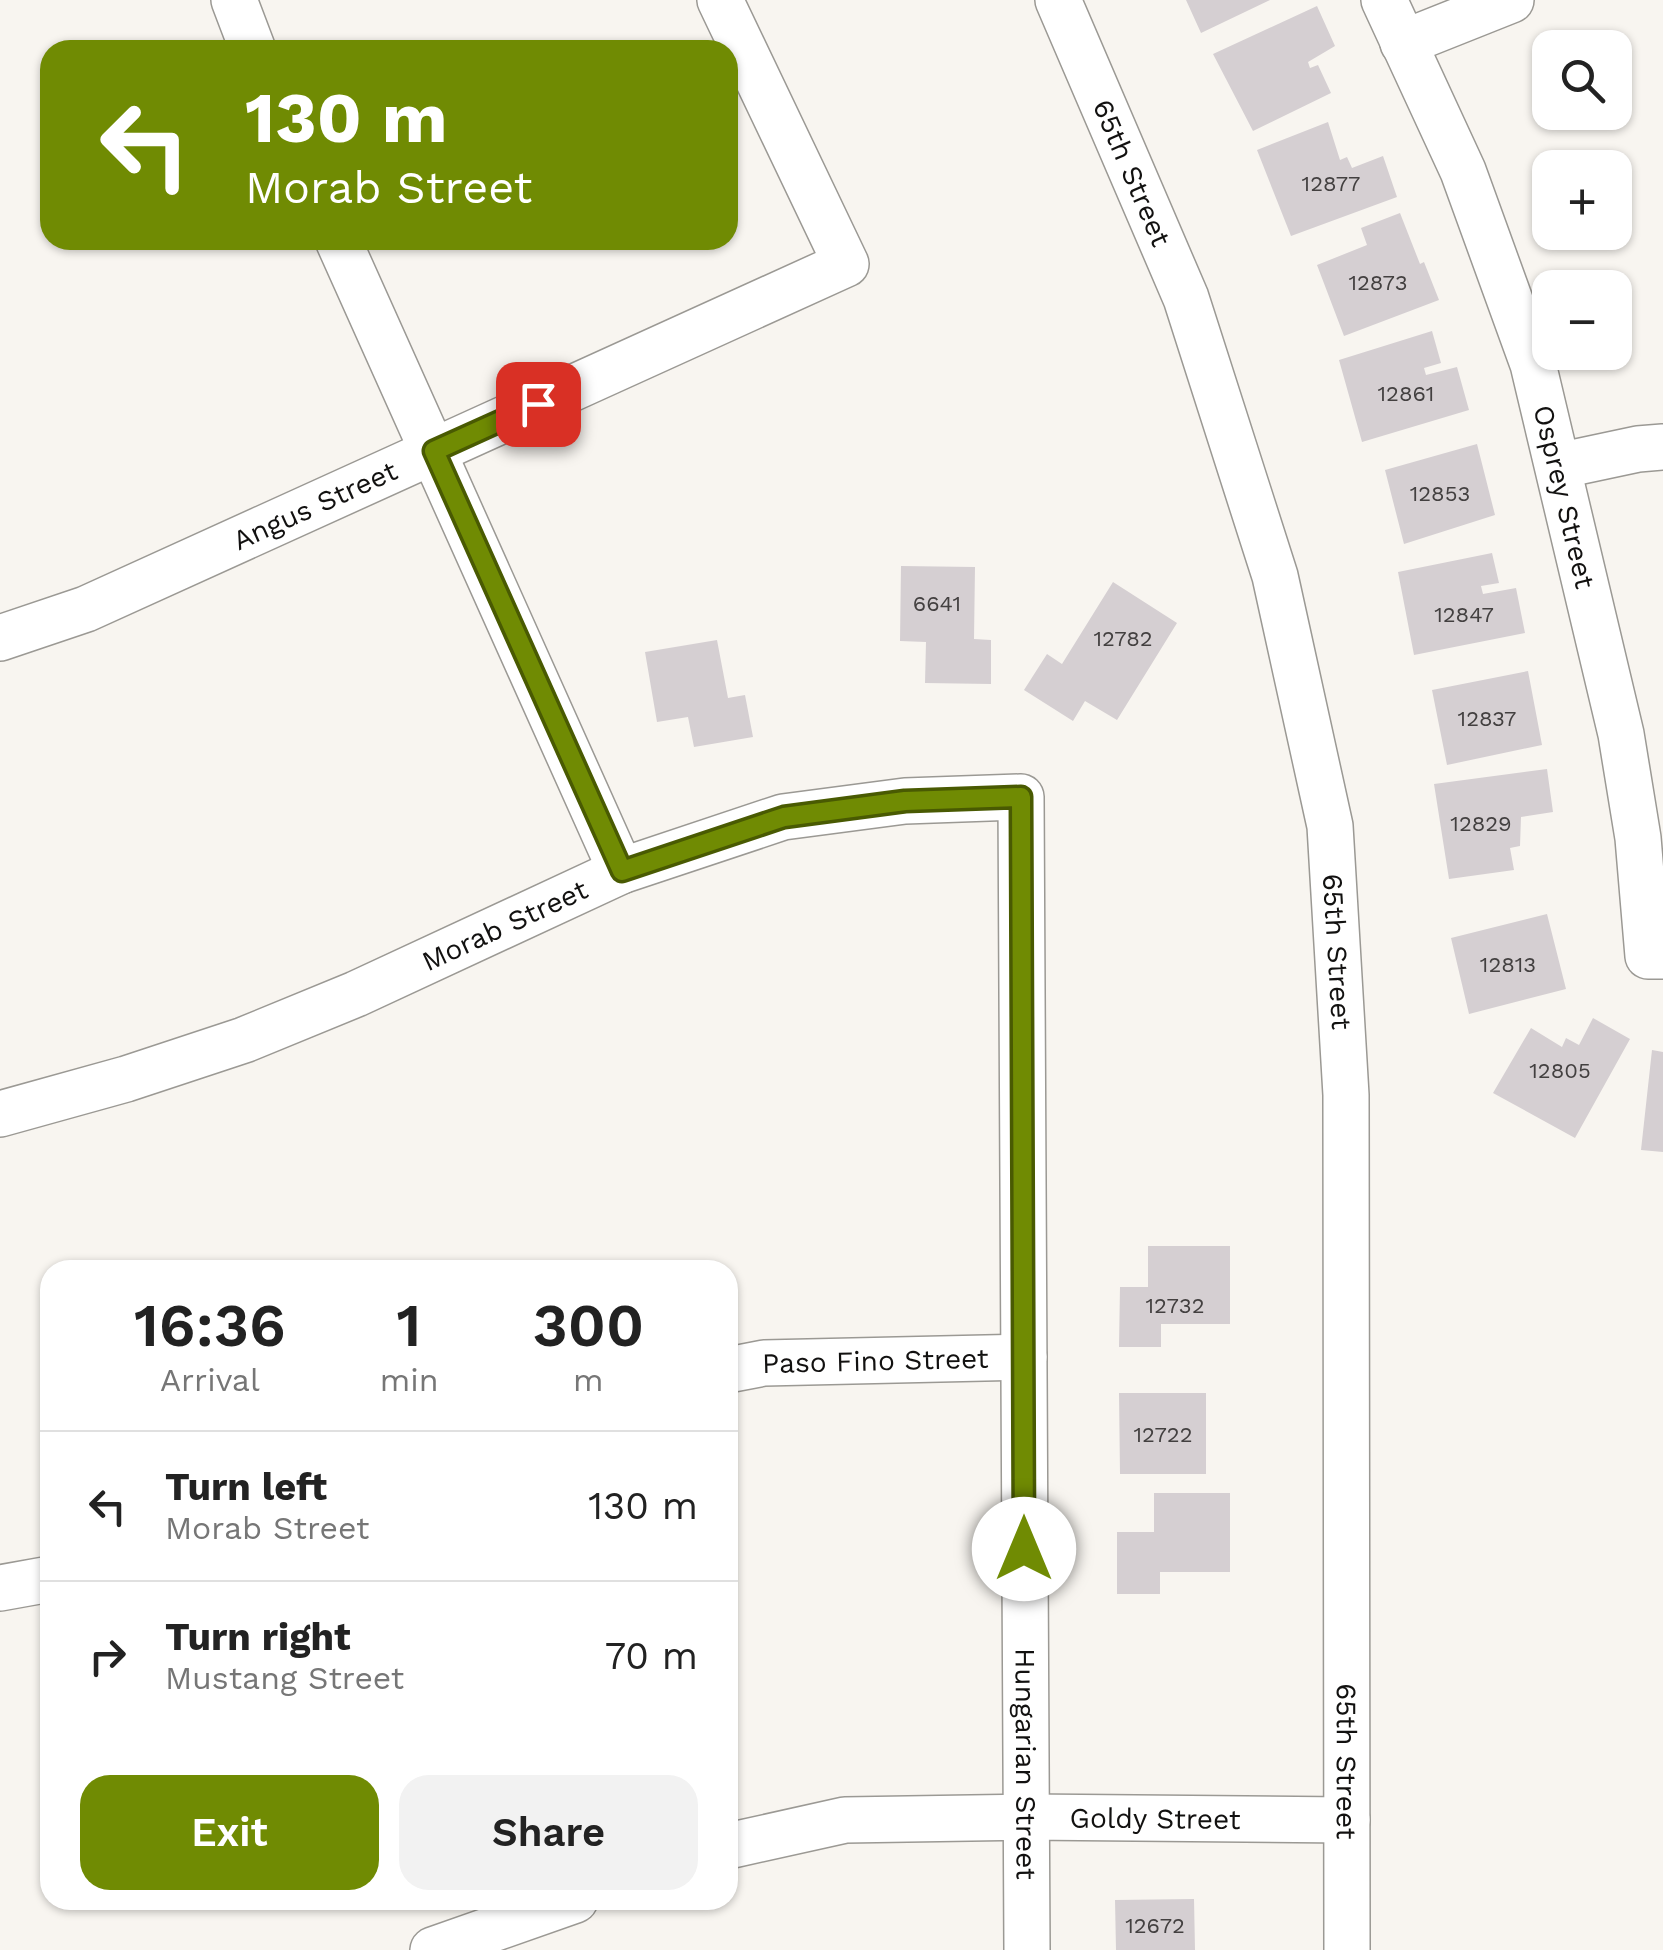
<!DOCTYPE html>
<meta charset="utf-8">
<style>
:root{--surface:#fff;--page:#f2f2f2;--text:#222;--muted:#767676;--line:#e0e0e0;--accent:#708b03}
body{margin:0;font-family:"Work Sans",sans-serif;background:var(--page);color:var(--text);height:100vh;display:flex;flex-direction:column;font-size:38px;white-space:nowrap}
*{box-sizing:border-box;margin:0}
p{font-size:32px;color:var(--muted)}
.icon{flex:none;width:55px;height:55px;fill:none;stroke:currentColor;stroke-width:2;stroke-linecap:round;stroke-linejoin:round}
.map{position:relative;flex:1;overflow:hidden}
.details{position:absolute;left:40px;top:1260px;width:698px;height:650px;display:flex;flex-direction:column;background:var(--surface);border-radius:30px;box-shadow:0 2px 8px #0004}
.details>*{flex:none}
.banner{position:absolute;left:40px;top:40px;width:698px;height:210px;border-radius:30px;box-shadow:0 2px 8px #0004;background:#708b03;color:#fff;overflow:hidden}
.buttons{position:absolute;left:1532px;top:30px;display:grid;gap:20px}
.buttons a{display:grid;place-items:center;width:100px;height:100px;border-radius:20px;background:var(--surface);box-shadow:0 2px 8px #0004;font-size:50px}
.pin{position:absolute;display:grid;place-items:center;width:85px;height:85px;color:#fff;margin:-42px;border-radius:20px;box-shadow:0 5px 15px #0006}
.me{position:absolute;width:110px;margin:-55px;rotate:0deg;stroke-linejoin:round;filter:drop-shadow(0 0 8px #0008)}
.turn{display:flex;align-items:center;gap:35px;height:210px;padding:0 40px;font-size:45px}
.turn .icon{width:130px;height:130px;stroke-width:2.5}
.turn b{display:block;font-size:70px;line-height:85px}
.eta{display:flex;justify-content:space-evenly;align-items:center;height:170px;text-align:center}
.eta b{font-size:60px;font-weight:600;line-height:70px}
.action{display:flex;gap:20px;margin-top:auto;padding:20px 40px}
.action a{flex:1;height:115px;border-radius:30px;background:var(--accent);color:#fff;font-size:40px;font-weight:600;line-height:115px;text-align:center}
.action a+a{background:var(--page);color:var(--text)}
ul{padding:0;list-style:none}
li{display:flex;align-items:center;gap:30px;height:150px;padding:0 40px;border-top:2px solid var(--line)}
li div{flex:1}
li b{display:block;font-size:38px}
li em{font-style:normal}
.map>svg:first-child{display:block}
.building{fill:#d5cfd2}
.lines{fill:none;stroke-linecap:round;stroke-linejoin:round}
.minor-casing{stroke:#9b9994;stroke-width:48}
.minor{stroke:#fff;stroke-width:45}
.route-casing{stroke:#495a02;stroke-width:25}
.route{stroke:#708b03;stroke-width:18}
.labels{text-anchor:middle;stroke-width:9;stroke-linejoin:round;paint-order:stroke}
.number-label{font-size:22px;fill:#434040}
.street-label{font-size:28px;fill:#121110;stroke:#f8f5f0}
</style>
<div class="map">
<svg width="1663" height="1950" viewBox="0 0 1663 1950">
<rect width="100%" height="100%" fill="#f8f5f0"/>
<path class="building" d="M1186,0H1270L1201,33Z
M1317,6L1335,46L1308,62L1310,68L1318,65L1331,93L1253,131L1213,54Z
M1328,122L1340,160L1347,157L1352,168L1383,156L1397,197L1291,236L1257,150Z
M1400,213L1420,264L1424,262L1439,300L1344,336L1317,265L1367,245L1361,228Z
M1432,331L1441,363L1424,368L1426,375L1457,367L1469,410L1362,442L1339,360Z
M1477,444L1495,515L1404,544L1385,470Z
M1492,553L1499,583L1481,586L1483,594L1516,588L1525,633L1414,655L1398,572Z
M901,566L975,567L974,639L991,640V684L925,683L926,642L900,641Z
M1113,582L1177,623L1117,720L1085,701L1073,721L1024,690L1047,654L1062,664Z
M717,640L728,698L745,695L753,737L694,747L688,717L657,722L645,652Z
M1528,671L1542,745L1447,765L1432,690Z
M1547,769L1553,812L1521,817L1520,846L1510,848L1514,870L1449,879L1434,784Z
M1547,914L1566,989L1469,1014L1451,938Z
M1593,1018L1630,1039L1575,1138L1493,1093L1531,1028L1562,1047L1566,1038L1579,1045Z
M1652,1050L1663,1052V1152L1641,1150Z
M1148,1246H1230V1324H1161V1347H1119L1120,1287H1148Z
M1119,1393H1206V1474H1120Z
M1154,1493H1230V1572H1160V1594H1117V1532H1154Z
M1194,1899L1195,1950H1116L1115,1900Z"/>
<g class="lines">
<defs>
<g id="minor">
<path d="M234,0L253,50"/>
<path id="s1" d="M1058,0L1186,298L1275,576L1330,826L1346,1095L1347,1950"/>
<path id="s2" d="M1384,0L1463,171L1533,364L1621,734L1638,838L1648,956H1663"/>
<path d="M1403,43L1511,0"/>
<path d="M338,240L621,871"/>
<path d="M1558,466L1638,449L1663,447"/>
<path id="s3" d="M0,638L86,609L846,264L720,0"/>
<path id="s4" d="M0,1114L126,1079L244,1040L356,994L621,871L783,817L905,801L1021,797L1027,1950"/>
<path id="s5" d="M728,1370L764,1363L1024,1357"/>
<path d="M0,1588L50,1579"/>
<path id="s6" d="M728,1846L845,1820L1026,1817L1347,1820"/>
<path d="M433,1950L575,1900"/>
</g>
</defs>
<use href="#minor" class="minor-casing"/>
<use href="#minor" class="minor"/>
</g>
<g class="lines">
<defs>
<path id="route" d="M538,404L434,451L622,871L784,817L905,801L1021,797L1024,1549"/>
</defs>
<use href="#route" class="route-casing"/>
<use href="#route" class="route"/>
</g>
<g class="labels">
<g class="number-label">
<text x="1331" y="191">12877</text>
<text x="1378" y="290">12873</text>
<text x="1406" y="401">12861</text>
<text x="1440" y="501">12853</text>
<text x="937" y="611">6641</text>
<text x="1464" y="622">12847</text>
<text x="1123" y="646">12782</text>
<text x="1487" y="726">12837</text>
<text x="1481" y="831">12829</text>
<text x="1508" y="972">12813</text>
<text x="1560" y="1078">12805</text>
<text x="1175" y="1313">12732</text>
<text x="1163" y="1442">12722</text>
<text x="1155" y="1933">12672</text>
</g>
<g class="street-label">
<text dy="10" stroke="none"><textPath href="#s1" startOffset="188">65th Street</textPath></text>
<text dy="10" stroke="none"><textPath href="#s2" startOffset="530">Osprey Street</textPath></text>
<text dy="10" stroke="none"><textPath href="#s3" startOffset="342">Angus Street</textPath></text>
<text dy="10" stroke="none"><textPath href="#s4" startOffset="540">Morab Street</textPath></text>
<text dy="10" stroke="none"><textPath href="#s1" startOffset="998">65th Street</textPath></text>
<text dy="10" stroke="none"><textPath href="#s5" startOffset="148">Paso Fino Street</textPath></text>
<text dy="10" stroke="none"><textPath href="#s1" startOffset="1808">65th Street</textPath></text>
<text dy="10" stroke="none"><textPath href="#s4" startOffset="2045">Hungarian Street</textPath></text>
<text dy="10" stroke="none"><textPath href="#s6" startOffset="430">Goldy Street</textPath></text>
</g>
</g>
</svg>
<div class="buttons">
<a><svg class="icon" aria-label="search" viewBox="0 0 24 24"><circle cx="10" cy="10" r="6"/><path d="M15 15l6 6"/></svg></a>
<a>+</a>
<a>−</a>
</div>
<div class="pin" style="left:538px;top:404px;background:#d93025"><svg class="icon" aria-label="arrive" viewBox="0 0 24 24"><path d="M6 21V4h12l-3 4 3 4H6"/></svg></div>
<svg class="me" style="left:1024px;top:1549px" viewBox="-20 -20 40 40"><circle r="19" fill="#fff"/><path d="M0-13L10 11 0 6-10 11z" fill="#708b03"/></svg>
<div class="banner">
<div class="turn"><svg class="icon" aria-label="left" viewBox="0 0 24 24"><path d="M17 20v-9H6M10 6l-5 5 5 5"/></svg><div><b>130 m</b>Morab Street</div></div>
</div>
<section class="details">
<div class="eta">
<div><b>16:36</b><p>Arrival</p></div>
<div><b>1</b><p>min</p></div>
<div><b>300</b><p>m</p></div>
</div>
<ul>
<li><svg class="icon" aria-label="left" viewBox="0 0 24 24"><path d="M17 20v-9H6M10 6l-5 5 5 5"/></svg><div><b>Turn left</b><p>Morab Street</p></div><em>130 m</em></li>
<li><svg class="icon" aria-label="right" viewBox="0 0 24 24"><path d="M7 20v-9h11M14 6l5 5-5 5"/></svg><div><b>Turn right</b><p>Mustang Street</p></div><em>70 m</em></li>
</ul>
<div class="action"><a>Exit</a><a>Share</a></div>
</section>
</div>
